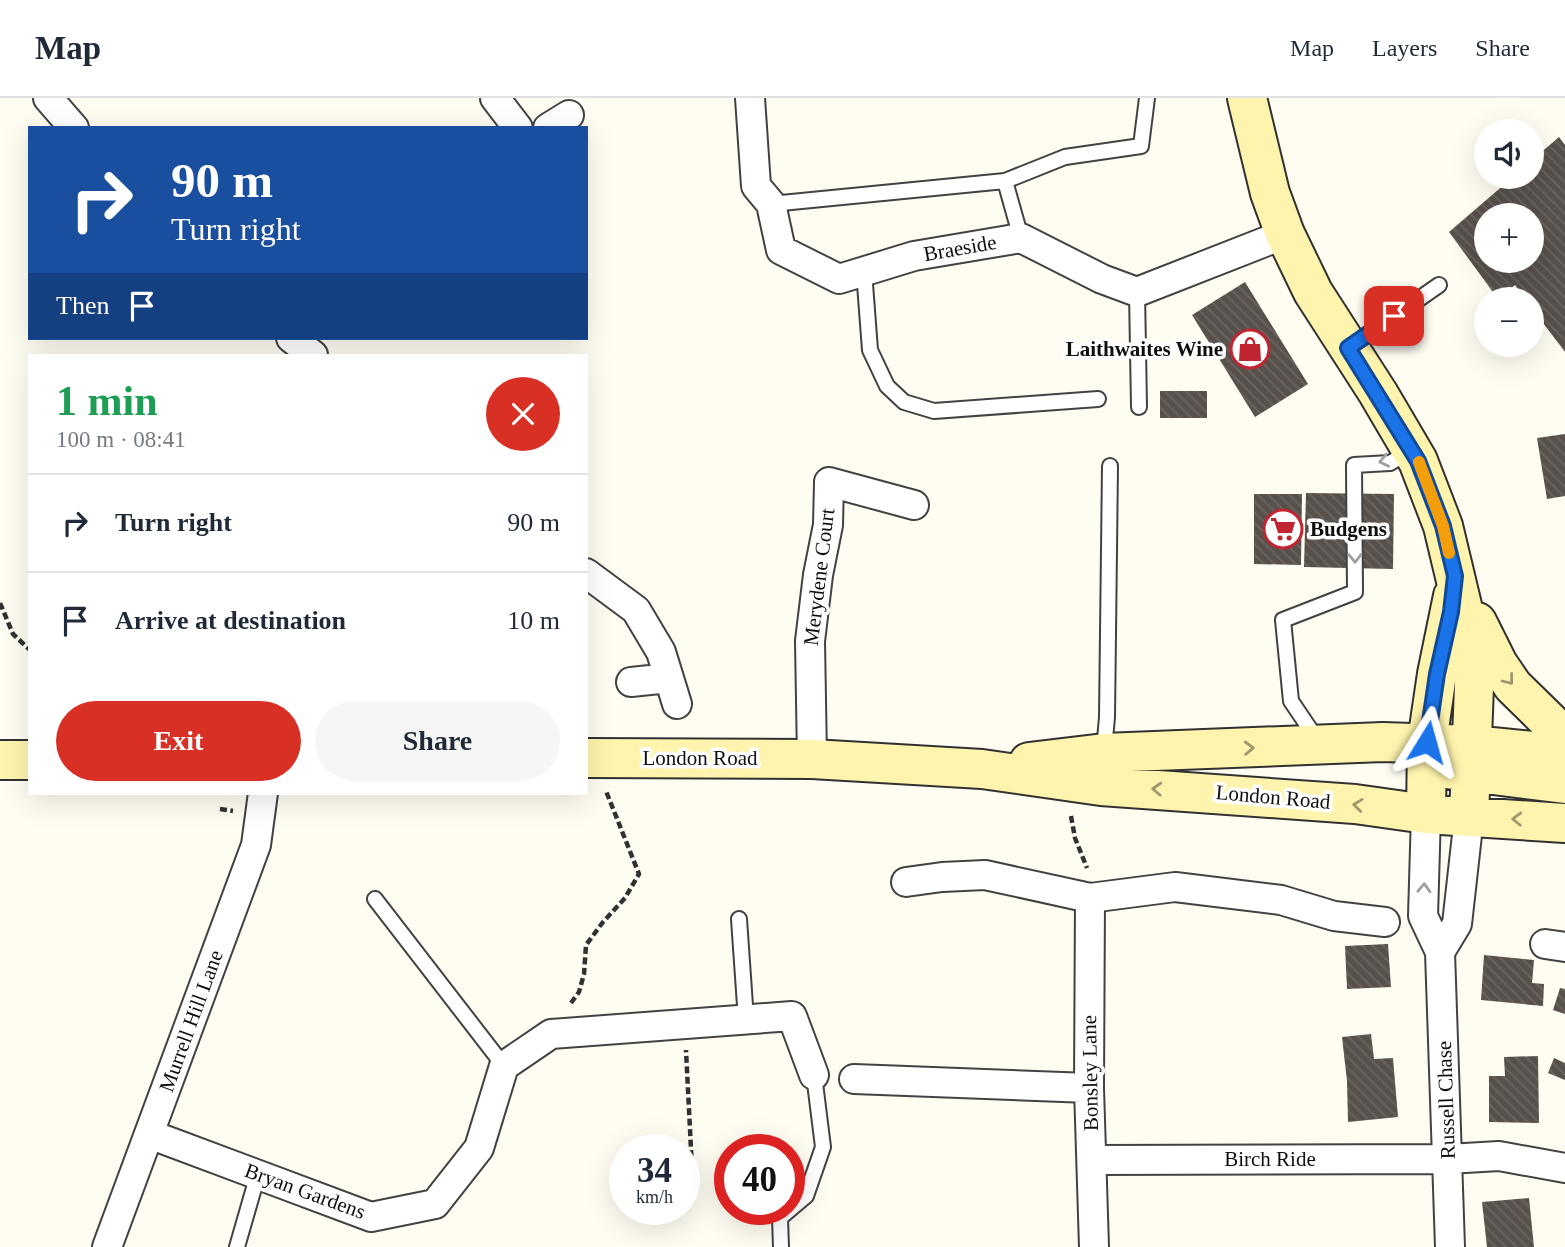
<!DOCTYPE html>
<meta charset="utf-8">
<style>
:root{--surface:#fff;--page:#f6f6f7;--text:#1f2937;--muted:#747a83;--line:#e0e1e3;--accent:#d93025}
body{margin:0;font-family:Georgia,serif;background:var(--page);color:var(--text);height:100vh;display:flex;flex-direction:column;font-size:26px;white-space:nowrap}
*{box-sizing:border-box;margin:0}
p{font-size:23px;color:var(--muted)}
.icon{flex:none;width:38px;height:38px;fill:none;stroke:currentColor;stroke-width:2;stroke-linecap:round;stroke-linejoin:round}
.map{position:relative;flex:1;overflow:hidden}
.drawer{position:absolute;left:28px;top:256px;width:560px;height:441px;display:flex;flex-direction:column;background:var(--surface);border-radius:0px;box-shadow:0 7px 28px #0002}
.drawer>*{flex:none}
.top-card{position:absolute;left:28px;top:28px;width:560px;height:214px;border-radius:0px;box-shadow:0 7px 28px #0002;background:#1a4fa0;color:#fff;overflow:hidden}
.fabs{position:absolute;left:1474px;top:21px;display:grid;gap:14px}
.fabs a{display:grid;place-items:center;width:70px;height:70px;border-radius:50%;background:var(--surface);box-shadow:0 7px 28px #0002;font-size:35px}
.speed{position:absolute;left:609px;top:1036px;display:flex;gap:14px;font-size:35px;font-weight:700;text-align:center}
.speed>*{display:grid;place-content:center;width:91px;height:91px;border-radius:50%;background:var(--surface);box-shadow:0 7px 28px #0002;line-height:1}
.speed small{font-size:18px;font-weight:400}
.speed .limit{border:10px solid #d22;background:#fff;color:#111}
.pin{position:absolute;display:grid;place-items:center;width:60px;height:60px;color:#fff;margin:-30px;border-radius:14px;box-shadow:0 4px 10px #0006}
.me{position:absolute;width:77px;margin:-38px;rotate:8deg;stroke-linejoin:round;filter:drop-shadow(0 0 5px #0008)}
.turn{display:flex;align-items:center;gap:24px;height:147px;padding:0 28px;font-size:32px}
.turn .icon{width:91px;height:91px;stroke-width:2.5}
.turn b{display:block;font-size:49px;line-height:60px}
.then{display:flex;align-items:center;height:66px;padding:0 28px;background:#0003;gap:14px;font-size:26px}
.round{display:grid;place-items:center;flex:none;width:74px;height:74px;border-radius:37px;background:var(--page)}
.headline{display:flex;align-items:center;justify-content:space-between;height:119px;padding:0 28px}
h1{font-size:42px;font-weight:600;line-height:52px;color:#1e9e55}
.action{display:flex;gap:14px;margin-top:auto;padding:14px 28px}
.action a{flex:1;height:80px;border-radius:42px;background:var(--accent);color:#fff;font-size:28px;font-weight:600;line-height:80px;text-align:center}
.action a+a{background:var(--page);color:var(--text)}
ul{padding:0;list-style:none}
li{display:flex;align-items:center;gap:21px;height:98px;padding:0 28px;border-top:2px solid var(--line)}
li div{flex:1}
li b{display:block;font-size:26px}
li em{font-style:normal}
header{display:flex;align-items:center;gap:42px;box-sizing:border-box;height:98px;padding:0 35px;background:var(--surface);border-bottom:2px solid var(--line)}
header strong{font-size:33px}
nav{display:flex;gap:38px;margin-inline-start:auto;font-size:24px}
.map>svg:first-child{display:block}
.building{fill:url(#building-back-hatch);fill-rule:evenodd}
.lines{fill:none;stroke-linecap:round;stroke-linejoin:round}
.lane-casing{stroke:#424242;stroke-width:18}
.street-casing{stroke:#424242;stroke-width:32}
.secondary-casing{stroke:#313131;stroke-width:42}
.path{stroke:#313131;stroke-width:4.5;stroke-dasharray:7 3.5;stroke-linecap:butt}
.lane{stroke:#fff;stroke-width:14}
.street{stroke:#fff;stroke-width:28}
.secondary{stroke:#fff4ad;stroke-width:38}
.oneway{stroke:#9f9f9f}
.oneway2{stroke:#9f986e}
.route-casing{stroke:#114b97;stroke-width:18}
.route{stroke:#1a73e8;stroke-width:12}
.slow{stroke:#f59e0b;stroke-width:12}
.labels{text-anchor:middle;stroke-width:7;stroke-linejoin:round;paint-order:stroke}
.street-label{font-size:21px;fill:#0f0f0f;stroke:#fff}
.poi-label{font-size:21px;font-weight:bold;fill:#0f0f0f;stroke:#fff;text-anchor:end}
</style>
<header>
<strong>Map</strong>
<nav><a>Map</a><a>Layers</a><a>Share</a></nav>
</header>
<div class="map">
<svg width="1565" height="1149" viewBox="0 0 1565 1149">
<defs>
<pattern id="building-back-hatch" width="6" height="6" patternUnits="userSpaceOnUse" patternTransform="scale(1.75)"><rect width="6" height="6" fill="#58504b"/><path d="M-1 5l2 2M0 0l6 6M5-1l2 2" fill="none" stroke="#6b6561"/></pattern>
</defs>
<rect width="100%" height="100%" fill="#fffcf2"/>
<path class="building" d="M1559,39L1565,47V254L1531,209V201H1526L1515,187L1498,201L1449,134L1513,79H1531V63ZM1486,117H1531V163H1486Z
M1245,184L1308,286L1255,319L1192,217Z
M1160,293H1207V320H1160Z
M1565,336V398L1547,401L1537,340Z
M1306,395L1394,396L1393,471L1304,469Z
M1254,396H1302L1301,467L1254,466Z
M1388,846L1391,889L1347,891L1345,848Z
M1484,857L1534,862L1532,885L1544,886L1543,908L1481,902Z
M1560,890L1565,891V916L1553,912Z
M1371,936L1374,961L1393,960L1398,1019L1348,1024L1347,983L1342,939Z
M1538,958L1539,1025L1489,1024V978H1505L1504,959Z
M1554,960L1565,965V982L1548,975Z
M1529,1100L1534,1149H1487L1482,1104Z"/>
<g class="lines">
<defs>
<path id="lane" d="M1005,83L1065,59L1141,48L1147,0
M771,106L1005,83L1021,140
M864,173L870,252L887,288L904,304L934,313L1098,301
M1137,194L1139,309
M1350,249L1439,187
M1318,643L1291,603L1283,522L1355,494L1354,367L1390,365L1410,353
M1104,653L1107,619L1110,368
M375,801L504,968
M739,821L746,922
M237,1149L258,1076
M781,1149L780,1120L806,1098L823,1049L814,977"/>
<path id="street" d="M48,0L74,30
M495,0L518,30
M750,0L756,88L771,106L781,152L839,181L914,158L1021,140L1102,181L1137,194L1285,136
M548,30L569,17
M291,240L313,257
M586,475L636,512L661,554L677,606
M631,584L669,580
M812,661L810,543L818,477L828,427L829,384L914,407
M1426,716L1423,818L1440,854L1450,1149
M906,784L942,779L985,777L1090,800L1175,789L1281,802L1334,818L1385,824
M1090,800L1089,990L1094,1149
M1545,846L1565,849
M1440,854L1457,826L1469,719
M854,981L1089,990
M149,1036L371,1119L435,1106L479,1050L504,968L551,936L792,918L814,977
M1092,1062L1448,1061L1499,1058L1565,1070
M107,1149L256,747L263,695"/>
<path id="secondary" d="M1247,0L1270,95L1285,136L1313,194L1378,295L1418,363L1443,428L1475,562L1469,719
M1477,524L1498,566L1513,588L1565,639
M586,660L812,661L982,671L1101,688L1355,706L1426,716L1565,725
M0,662H30
M1029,664L1104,655L1383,644L1472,647L1565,656
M1446,671L1565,686
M1426,716L1427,644L1437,576L1453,498"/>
</defs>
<use href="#lane" class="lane-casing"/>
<use href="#street" class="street-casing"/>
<use href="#secondary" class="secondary-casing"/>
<path class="path" d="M0,505L13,536L30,552
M220,711L233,713
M1071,718L1075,740L1087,770
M571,905L579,894L584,876L586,847L603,824L625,800L639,776L606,693
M685,1110L693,1091L686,952"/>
<use href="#lane" class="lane"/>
<use href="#street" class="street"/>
<use href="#secondary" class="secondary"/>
</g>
<defs><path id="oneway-chevron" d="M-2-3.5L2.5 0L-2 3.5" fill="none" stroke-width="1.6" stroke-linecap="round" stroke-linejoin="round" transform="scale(1.75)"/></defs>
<g class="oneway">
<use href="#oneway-chevron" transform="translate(1384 363) rotate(168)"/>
<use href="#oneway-chevron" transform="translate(1355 460) rotate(89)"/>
<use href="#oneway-chevron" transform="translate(1424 790) rotate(-88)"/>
</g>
<g class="oneway2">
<use href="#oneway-chevron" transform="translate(1509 582) rotate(52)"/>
<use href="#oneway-chevron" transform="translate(1249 650) rotate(-2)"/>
<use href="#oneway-chevron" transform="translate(1157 691) rotate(-177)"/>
<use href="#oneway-chevron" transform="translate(1358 707) rotate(-173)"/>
<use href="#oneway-chevron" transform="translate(1517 721) rotate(-178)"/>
</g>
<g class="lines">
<defs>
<path id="route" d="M1394,218L1348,250L1418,363L1443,428L1455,478L1451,514L1437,576L1427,644"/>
</defs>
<use href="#route" class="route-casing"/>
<use href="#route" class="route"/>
<path class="slow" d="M1419,364L1443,428L1449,455"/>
</g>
<defs>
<symbol id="shop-ring" viewBox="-11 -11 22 22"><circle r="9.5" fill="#fff" stroke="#c12531" stroke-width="1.5"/><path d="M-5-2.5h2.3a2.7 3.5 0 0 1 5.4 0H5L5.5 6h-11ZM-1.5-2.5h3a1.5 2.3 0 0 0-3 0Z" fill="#c12531"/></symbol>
<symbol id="supermarket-ring" viewBox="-11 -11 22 22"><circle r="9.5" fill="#fff" stroke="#c12531" stroke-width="1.5"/><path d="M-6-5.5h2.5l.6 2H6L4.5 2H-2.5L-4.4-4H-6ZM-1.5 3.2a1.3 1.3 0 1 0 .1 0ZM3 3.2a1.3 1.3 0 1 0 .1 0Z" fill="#c12531"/></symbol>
</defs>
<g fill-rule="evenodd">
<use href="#shop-ring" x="1228" y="229" width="44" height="44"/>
<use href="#supermarket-ring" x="1261" y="409" width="44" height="44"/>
</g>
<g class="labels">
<g class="street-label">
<text transform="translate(960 150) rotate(-10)" y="7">Braeside</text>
<text transform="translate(819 479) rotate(-83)" y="7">Merydene Court</text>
<text x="700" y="667">London Road</text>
<text transform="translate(1273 699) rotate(5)" y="7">London Road</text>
<text transform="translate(191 923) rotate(-70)" y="7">Murrell Hill Lane</text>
<text transform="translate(1090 975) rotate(-91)" y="7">Bonsley Lane</text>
<text transform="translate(1446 1002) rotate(-92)" y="7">Russell Chase</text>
<text x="1270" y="1068">Birch Ride</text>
<text transform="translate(305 1093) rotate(20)" y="7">Bryan Gardens</text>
</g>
<g class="poi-label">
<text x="1223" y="258">Laithwaites Wine</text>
<text x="1310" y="438" text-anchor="start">Budgens</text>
</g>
</g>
</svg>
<div class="fabs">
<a><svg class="icon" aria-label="sound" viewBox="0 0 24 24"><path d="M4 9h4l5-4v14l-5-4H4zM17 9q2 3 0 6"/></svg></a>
<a>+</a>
<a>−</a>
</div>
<div class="speed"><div>34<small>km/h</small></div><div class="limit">40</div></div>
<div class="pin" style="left:1394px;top:218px;background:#d93025"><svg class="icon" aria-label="arrive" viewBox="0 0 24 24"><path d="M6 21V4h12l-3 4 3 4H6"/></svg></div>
<svg class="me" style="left:1427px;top:644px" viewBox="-20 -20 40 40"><path d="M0-17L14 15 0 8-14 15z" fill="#1a73e8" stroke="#fff" stroke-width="4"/></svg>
<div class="top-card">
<div class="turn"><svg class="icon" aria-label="right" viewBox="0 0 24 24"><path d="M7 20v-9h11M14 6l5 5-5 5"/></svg><div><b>90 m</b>Turn right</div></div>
<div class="then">Then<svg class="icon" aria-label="arrive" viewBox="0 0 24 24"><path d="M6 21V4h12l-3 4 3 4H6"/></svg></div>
</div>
<section class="drawer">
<div class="headline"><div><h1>1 min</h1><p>100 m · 08:41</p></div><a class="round" style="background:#d93025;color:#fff"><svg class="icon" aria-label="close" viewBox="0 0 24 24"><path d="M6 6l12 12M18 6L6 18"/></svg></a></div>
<ul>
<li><svg class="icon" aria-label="right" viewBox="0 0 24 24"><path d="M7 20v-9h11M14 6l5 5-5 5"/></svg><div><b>Turn right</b></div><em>90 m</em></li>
<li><svg class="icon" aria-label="arrive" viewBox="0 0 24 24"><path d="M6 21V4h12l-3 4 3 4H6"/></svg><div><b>Arrive at destination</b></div><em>10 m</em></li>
</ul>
<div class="action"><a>Exit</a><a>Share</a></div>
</section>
</div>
